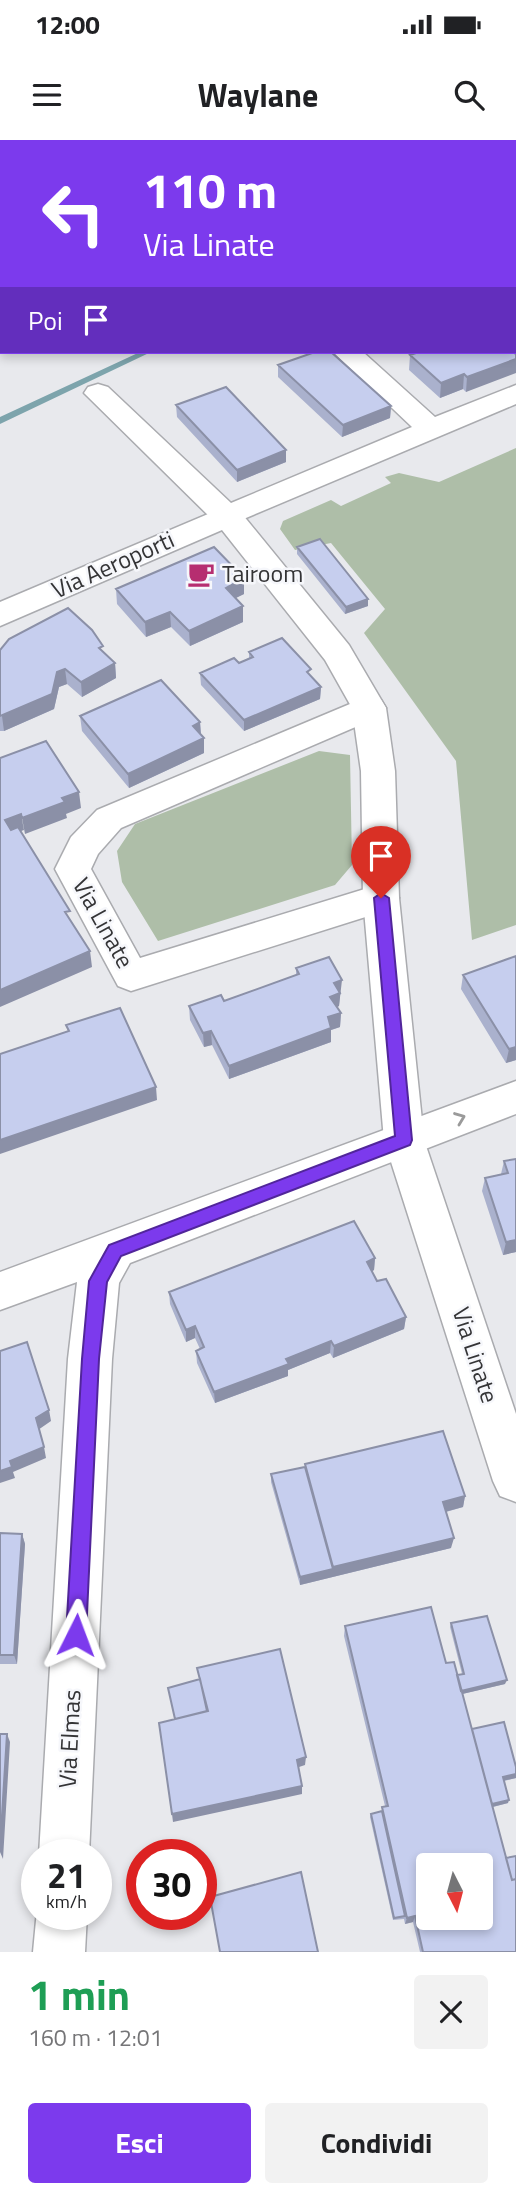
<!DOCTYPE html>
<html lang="it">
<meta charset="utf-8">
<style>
:root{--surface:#fff;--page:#f2f2f2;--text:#202124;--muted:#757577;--accent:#7c3aed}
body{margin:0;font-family:"Titillium Web",sans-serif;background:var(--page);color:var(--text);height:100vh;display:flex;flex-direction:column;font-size:26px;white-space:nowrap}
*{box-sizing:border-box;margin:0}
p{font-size:23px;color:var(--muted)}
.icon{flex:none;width:38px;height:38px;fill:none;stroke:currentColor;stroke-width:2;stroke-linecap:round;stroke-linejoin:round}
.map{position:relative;height:1812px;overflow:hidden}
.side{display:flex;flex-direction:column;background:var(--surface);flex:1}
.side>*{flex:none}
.top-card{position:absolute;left:0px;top:0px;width:516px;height:214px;box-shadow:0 4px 10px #0003;background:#7c3aed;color:#fff;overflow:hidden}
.needle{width:46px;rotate:174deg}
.fabs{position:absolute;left:416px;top:1713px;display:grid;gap:14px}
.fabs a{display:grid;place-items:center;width:77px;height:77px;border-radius:7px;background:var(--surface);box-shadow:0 4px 10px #0003;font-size:35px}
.speed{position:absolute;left:21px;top:1699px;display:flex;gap:14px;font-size:35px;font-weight:700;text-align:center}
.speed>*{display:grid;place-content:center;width:91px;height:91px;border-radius:50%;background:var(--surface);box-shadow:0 4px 10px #0003;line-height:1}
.speed small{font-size:18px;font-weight:400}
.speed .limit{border:10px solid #d22;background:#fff;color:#111}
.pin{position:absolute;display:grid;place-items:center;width:60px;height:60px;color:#fff;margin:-72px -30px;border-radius:50% 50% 50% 0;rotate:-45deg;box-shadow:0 0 7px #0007}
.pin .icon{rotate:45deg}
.me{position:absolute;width:77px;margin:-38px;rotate:3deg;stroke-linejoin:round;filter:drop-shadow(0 0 5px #0008)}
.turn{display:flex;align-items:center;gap:24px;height:147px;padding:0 28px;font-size:32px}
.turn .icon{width:91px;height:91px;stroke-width:2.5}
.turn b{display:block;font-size:49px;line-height:60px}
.then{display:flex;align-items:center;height:66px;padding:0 28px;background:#0003;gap:14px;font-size:26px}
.round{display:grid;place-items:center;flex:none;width:74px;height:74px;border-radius:7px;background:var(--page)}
.overview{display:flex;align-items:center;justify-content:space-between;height:119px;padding:0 28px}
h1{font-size:42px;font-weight:700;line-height:52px;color:#1e9e55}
.action{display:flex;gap:14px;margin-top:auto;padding:14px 28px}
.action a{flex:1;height:80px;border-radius:7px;background:var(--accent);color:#fff;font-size:28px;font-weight:700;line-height:80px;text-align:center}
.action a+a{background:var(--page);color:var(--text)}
.status{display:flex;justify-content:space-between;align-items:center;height:49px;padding:0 35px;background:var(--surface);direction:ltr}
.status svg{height:19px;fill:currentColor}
header{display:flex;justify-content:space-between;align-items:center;height:91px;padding:0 28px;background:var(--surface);font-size:32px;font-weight:700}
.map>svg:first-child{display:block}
.green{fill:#aebea8}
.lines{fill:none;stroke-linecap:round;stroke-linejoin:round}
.stream{fill:#7da4ac;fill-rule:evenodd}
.street-casing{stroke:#aaabaf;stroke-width:3}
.secondary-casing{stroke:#aaabaf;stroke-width:3}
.street{fill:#fff;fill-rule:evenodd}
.secondary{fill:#fff;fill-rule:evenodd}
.wall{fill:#aab1cd}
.shaded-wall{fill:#8b90a7}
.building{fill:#c6ceee;stroke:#8b90a7;stroke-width:2;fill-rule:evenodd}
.oneway{stroke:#9a9a9a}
.route{fill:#7c3aed;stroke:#51269a;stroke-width:2}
.labels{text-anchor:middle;stroke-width:5;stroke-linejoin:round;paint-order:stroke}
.street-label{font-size:24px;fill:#343436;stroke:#f6f7fb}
.poi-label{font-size:24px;fill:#343436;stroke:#f6f7fb;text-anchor:start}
</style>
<div class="status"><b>12:00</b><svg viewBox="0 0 49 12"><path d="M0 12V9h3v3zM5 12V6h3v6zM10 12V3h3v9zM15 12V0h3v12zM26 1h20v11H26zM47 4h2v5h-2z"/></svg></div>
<header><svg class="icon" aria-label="menu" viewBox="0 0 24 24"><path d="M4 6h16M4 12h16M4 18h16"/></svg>Waylane<svg class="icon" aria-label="search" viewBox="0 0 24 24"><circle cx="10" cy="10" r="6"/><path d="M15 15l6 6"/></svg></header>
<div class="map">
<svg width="516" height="1812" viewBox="0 0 516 1812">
<rect width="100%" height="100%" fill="#e8e9ed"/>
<path class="green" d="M516,308V785L472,800L456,621L364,493L385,469L331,403L295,410L280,389L283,381L331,360L341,366L391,343L385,337L399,333L439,342Z
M319,611L350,615L352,725L335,745L158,801L122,742L117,711L135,684Z"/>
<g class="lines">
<path class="stream" d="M514,37H516L514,42Z
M140,212H151L0,284V277Z"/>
<defs>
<path id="street" d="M333,212H363L435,277L516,245V264L227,386L216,383L84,253L88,247L98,244L108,247L231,363L412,287Z
M369,556L381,560L386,568L381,576L121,688L98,714L91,729L140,818L381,744L394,748L399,758L394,768L131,851L118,846L55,729L71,697L97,670Z
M516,941V974L130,1123L119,1143L112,1219L89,1715H39L68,1219L77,1142L0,1170V1132Z
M37,1770V1774H87L85,1812H33Z"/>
<path id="secondary" d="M227,366L238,369L349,505L386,568L395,631L399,758L424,1000L516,1274V1362L500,1356L493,1341L384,1000L363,758L361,631L352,568L325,520L222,390L0,486V462Z"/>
</defs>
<use href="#street" class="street-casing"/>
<use href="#secondary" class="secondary-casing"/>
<use href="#street" class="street"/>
<use href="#secondary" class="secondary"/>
</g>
<path class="wall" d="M514,212L466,252L463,249L440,258L409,230L410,215Z
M278,225L391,266L390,278L342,297L278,237Z
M176,265L286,310V322L237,342L177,277Z
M297,407L368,466L345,474L297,414Z
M244,438V454L235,458L243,482L190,506L171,487L146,497L117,464L116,449Z
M0,510L103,512L115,523L116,538L82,557L67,544L59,547L54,569L4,591H0Z
M249,512L311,536L321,547L320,559L244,591L201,545L200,533L239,523L249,518Z
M80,576L200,582L201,594L204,613L129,648L82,591Z
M516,816V920L506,923L461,849L463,835Z
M296,828L341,854L340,855L339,866L337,867L341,873L340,887L331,890V902L229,939L212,905L204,907L190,880L189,866L224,861L296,835Z
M516,1019V1112L503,1115L482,1051L485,1038L501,1034L504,1021Z
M375,1118L374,1130L372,1131L377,1141L406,1177L404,1189L333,1218L330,1213L288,1230V1236L215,1263L197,1223L196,1211L200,1209L195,1198L186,1202L170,1164L169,1152Z
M305,1324L465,1356L463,1367L446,1372L451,1408L300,1445L271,1342V1334L305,1327Z
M0,1393L22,1394L25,1404L17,1524H0Z
M451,1483L505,1544L462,1554L472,1589L516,1627V1638L504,1641L508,1663L493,1667L506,1718L516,1812H420L413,1782L405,1784L404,1779L393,1780L370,1677L371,1674L382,1671V1667L385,1666L344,1496L345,1486L446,1523L457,1535L462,1534L450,1487Z"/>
<path class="shaded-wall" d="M514,125H516V139L514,140Z
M515,213H516V233L466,252L467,237Z
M464,234L463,249L440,258L441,243Z
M391,266L390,278L342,297L343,285Z
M286,310V322L237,342V330Z
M244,438V454L226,463V448Z
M368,459V466L345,474L346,467Z
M243,466V482L190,506L189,491Z
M170,472L171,487L146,497L145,482Z
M115,523L116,538L82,557L81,542Z
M65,529L67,544L59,547L54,569L4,591L2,576L57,532Z
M321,547L320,559L244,591V580Z
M200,582L201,597L193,586Z
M204,598V613L129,648L128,634Z
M79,652L81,668L66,674L67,678L25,694L22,678L62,658Z
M21,674L24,690L7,696L5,680Z
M90,811L92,827L0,867V850Z
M342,840L339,866L330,871V857L334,843Z
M341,873L340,887L331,890V902L229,939V926L328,877Z
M211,891L212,905L204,907L203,893Z
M516,907V920L506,923L509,909Z
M156,947L157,960L0,1014V1000Z
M516,1100V1112L503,1115L506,1102Z
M375,1118L374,1130L366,1135L367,1122Z
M406,1177L404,1189L333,1218L334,1206Z
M195,1186V1198L186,1202V1190Z
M331,1201L330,1213L288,1230V1236L215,1263L214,1252L286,1219Z
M49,1270L51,1281L38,1290L36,1278Z
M44,1307L46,1318L13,1332L15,1338L0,1343V1331L10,1321Z
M465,1356L463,1367L441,1373L443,1362Z
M22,1394L25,1404L17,1524L14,1515Z
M454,1398L451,1408L300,1445V1437L333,1429V1427Z
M507,1540L505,1544L458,1555L459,1551Z
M7,1594L10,1602L3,1719L0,1712V1708Z
M306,1617L305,1625L296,1628L297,1620Z
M516,1634V1638L502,1641L503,1637Z
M302,1646V1654L173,1682L172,1674Z
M509,1660L508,1663L488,1668L489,1665Z
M415,1776L413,1782L405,1784L407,1778Z"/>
<path class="building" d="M514,86H516V125H514Z
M514,188L516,189V213H515L516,215V219L467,237L464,234L441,243L410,215L419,212H514Z
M315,212H331L391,266L343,285L278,225Z
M226,247L286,310L237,330L176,265Z
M320,399L368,459L346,467L297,407Z
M214,407L244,438L226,448L243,466L189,491L170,472L145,482L116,449Z
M68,468L92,490L103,506L99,508L115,523L81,542L65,529L57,532L52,554L0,576V510L9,499Z
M282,498L311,529L307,532L321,547L244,580L200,533L234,518L239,523L253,517L249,512Z
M161,540L200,582L193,586L204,598L128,634L80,576Z
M46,601L79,652L62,658L65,662L22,678L21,674L5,680L11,690L18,687L70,771L65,772L90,811L0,850V618Z
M516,816V907L509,909L463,835Z
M329,817L342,840L334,843L340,853L330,857L341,873L328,877L331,888L229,926L211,891L203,893L189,866L221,855L224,861L299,834L296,828Z
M120,868L156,947L0,1000V914L69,891L66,885Z
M516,1019V1100L506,1102L485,1038L508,1033L504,1021Z
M354,1081L375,1118L367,1122L377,1141L386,1139L406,1177L334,1206L331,1201L286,1219L289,1224L214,1252L196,1211L204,1207L195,1186L186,1190L169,1152Z
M27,1202L49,1270L36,1278L44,1307L10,1321L12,1327L0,1331V1211Z
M443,1291L465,1356L443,1362L454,1398L333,1427L305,1324Z
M305,1327L333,1429L300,1437L271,1334Z
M0,1393L22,1394L14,1515H0Z
M431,1467L446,1523L454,1522L512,1740L516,1739V1812H423L415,1776L407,1778L382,1667L388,1666L345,1486ZM429,1726H481V1778H429Z
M487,1476L507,1540L461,1551L457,1535L464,1534L451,1483Z
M280,1509L306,1617L297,1620L302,1646L172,1674L159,1583L208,1571L197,1528Z
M200,1539L207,1571L175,1579L168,1548Z
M504,1582L516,1627V1634L503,1637L509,1660L492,1664L472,1589Z
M0,1594H7L0,1708Z
M382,1671L405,1776L394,1778L371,1674Z
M516,1716V1739L512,1740L506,1718Z
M301,1732L318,1812H220L210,1757Z"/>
<defs><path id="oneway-chevron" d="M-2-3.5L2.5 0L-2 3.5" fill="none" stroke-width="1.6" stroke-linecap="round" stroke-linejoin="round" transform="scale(1.75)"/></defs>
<use class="oneway" href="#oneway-chevron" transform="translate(460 978) rotate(-21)"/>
<path class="route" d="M381,753L389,758L412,1000L410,1005L121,1116L107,1142L99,1219L86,1495L83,1502L76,1504L69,1502L66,1495L82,1219L89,1141L109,1105L395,996L374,758Z"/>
<defs>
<symbol id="cafe-bare" viewBox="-9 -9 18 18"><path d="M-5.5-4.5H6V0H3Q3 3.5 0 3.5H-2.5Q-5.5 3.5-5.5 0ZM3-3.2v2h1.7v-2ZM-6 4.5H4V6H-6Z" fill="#b62e70" stroke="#f6f7fb" stroke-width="2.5" paint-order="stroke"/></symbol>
</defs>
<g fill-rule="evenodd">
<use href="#cafe-bare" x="182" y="415" width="38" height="38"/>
</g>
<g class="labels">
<g class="street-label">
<text transform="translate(113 425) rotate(-24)" y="8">Via Aeroporti</text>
<text transform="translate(103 783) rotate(61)" y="8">Via Linate</text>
<text transform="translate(475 1215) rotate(72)" y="8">Via Linate</text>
<text transform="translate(70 1599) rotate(-87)" y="8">Via Elmas</text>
</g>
<g class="poi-label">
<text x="222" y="442">Tairoom</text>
</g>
</g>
</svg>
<div class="fabs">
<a><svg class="needle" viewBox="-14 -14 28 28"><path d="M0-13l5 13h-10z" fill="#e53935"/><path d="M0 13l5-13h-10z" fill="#757577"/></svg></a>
</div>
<div class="speed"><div>21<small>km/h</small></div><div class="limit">30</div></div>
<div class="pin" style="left:381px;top:758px;background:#d93025"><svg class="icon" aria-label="arrive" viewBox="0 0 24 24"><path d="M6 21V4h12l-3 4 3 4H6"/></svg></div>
<svg class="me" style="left:76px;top:1495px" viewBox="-20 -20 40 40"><path d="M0-17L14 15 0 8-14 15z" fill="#7c3aed" stroke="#fff" stroke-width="4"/></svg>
<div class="top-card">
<div class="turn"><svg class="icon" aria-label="left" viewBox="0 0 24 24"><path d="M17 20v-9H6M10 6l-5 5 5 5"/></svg><div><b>110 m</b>Via Linate</div></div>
<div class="then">Poi<svg class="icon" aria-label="arrive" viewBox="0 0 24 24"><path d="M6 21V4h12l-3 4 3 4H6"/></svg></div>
</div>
</div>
<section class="side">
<div class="overview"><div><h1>1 min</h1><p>160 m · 12:01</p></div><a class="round"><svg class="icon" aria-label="close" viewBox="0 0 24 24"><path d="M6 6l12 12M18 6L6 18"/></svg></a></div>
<div class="action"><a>Esci</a><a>Condividi</a></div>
</section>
